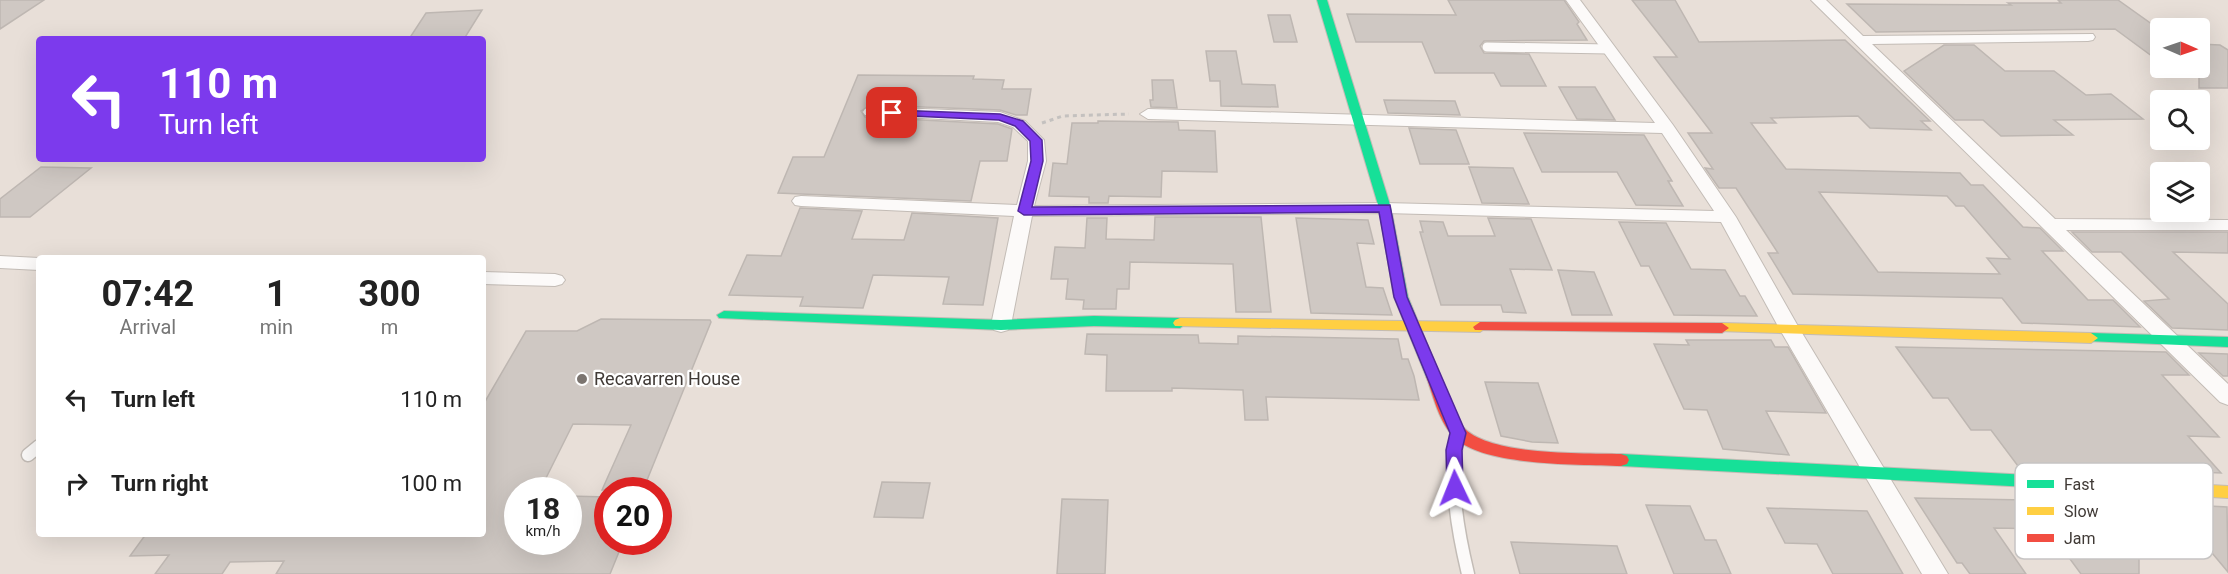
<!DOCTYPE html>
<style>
:root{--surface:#fff;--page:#f2f2f2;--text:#222;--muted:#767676}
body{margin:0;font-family:Roboto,sans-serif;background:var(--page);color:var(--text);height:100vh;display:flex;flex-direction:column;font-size:22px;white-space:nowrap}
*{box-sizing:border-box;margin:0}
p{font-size:20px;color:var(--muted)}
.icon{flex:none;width:33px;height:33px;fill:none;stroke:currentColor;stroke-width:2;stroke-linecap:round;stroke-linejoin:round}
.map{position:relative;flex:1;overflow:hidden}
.drawer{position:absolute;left:36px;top:255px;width:450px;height:282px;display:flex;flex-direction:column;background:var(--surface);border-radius:6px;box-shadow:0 6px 24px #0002}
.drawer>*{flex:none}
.hud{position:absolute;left:36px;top:36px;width:450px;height:126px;border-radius:6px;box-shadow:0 6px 24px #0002;background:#7c3aed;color:#fff;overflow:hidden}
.needle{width:39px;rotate:92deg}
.fabs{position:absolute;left:2150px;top:18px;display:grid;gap:12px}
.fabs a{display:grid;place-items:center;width:60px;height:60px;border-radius:6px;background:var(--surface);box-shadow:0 6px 24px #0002;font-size:30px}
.speed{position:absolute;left:504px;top:477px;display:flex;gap:12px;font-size:30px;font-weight:700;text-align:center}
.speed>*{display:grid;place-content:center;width:78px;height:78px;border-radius:50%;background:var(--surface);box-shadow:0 6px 24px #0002;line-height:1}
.speed small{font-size:15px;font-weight:400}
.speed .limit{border:9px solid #d22;background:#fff;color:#111}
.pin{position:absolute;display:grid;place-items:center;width:51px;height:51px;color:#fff;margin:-26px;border-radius:12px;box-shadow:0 3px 9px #0006}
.me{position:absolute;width:66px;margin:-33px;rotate:358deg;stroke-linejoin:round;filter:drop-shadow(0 0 4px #0008)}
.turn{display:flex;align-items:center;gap:21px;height:126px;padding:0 24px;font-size:27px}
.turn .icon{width:78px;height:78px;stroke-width:2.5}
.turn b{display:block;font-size:42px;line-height:51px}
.eta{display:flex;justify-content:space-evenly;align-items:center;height:102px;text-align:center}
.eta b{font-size:36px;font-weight:700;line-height:42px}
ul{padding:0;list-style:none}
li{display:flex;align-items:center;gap:18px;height:84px;padding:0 24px}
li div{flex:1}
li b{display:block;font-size:22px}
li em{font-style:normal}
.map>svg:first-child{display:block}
.building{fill:#cfc8c3;stroke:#beb7b2;stroke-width:1.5;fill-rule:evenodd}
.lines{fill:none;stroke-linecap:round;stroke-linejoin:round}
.lane-far1-casing{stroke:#c3bcb6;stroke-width:11}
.lane-casing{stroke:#c3bcb6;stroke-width:15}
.street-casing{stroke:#c3bcb6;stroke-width:2}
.fast-casing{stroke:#c3bcb6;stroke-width:2}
.slow-casing{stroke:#c3bcb6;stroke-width:2}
.jam-casing{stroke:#c3bcb6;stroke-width:2}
.path{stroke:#c4c1bf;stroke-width:3;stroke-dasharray:4 4;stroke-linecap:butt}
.lane-far1{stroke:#fcfaf9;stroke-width:9}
.lane{stroke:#fcfaf9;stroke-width:12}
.street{fill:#fcfaf9;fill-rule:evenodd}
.fast{fill:#16e098;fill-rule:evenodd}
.slow{fill:#ffcf43;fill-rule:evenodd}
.jam{fill:#f24e42;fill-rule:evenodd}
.route{fill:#7c3aed;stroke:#51269a;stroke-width:1.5}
.poi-dot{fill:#7b746f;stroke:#fff;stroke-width:2}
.labels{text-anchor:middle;stroke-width:4.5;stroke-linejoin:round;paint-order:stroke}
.poi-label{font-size:18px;fill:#403a36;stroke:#fff;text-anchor:start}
.key{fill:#fff;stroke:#c6c4c3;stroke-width:1.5}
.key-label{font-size:16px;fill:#403a36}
</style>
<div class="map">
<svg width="2228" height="574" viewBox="0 0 2228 574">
<rect width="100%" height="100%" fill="#e8dfd8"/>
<path class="building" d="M0,0H44L0,29Z
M1448,0H1564L1579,22L1577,24L1587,40L1484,41L1480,46L1484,53L1529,54L1546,86H1501L1494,73H1435L1422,42H1356L1347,14L1456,15Z
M1632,0H1675L1699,42L1845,40L1930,121H1921L1931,130L1870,128L1858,116L1771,118L1776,123H1751L1786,169L1960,173L1971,185H1983L2023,227L2040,228L2063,251H2042L2088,300H2113L2140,327L2022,323L2002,298L1793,294L1768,253H1778L1736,188H1719L1705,168L1713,169L1688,133H1712L1654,57H1677ZM1819,192L1947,196L1956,206H1964L2010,259L1987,258L2000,274L1878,272Z
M2058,0H2118L2160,30V62L2115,29L1876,32L1847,4L2011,5L2008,3H2061Z
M482,10L464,39H409L426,13Z
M1268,15H1290L1297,42H1274Z
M2199,44L2220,45L2228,50V88H2199Z
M1944,45H1974L2005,71H2054L2086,95L2111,94L2143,119L2054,120L2073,135L2001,136L1983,120H1955L1904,71Z
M1206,51H1236L1242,84L1275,85L1278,107L1221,106L1220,81H1210Z
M858,75L974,76L973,79L1004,80L1002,89H1031L1027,115H1016L1000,110L871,105L861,111L865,117L998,124L1012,129L1007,161H980L971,201L778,193L793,157H824Z
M1152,80H1173L1177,108L1151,107L1150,100H1153Z
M1559,87H1595L1615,120L1577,119Z
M1384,100L1455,101L1460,115L1388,113Z
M1098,121L1178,122L1179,130L1215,131L1217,172L1162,171L1161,197L1109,196L1108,203H1089V197L1049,196L1053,163L1067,164L1072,123H1098Z
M1409,128L1456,130L1469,164H1420Z
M1524,133L1644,135L1672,181H1668L1683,206L1636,205L1617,172H1542Z
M41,167L91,168L30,217H0V199Z
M1469,167L1513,168L1529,204L1482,203Z
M800,208L862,211L852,239L904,240L912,213L998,218L983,305L943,304L949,277L873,275L863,308L800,306L803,297L729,295L747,255L781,256Z
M1155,217H1261L1271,312H1236L1233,264L1130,262L1129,289H1117L1116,309H1083L1084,300L1066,299L1068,279H1051L1055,247L1085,248L1087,218H1107L1106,239L1154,240Z
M1296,218L1368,220L1374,244L1357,243L1366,287L1383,288L1392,315L1311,313Z
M1488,218L1531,219L1552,270L1510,269L1526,313L1503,312L1501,305H1441L1420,232H1423L1420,221L1443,222L1448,236H1495Z
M1619,222L1666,223L1691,269L1725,270L1740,296H1745L1757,316L1674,315L1649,266H1641Z
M2072,232H2228V253L2173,252L2228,304V330L2172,328L2144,301L2169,299L2121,252H2092Z
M1558,270L1594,272L1612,315H1572Z
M601,319L710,320L711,322L643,490H602L631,425L573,424L540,490H518V542H568V496L608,497V542H623L610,574H276L284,561L230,562L222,574H155L169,555L130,556L146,534H483V405L526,331H577Z
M1087,334L1198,335L1199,343L1238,344V336L1398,339L1402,359H1408L1414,376L1419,400L1266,397L1268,420H1245L1243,390L1172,388V391H1106L1107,355L1085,354Z
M1686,340H1771L1775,347H1788L1826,413L1766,411L1789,455L1723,449L1707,410L1684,409L1654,344L1689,345Z
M1896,347L2166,352L2189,375H2162L2219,437L2188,436L2221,473L2196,472L2198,475L2018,466L1991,430H1971L1948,398H1933Z
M2199,353L2228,354V376H2223Z
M1485,382L1538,383L1558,443L1532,442L1501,436Z
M882,482L930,483L923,518L874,517Z
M2024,496L2227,507L2228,572L2207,547L2139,546V574H2081L2048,529L1994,528L2026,574H1970L1962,563H1957L1915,498L2027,500Z
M1062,499L1108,500L1105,574H1057Z
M1646,505L1690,506L1705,540H1716L1731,574H1674Z
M1767,508L1867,511L1903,574H1833L1817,544L1785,543Z
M1511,542L1617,546L1627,574H1520Z"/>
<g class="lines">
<defs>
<path id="lane-far1" d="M1487,47L1609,49"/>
<path id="lane" d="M1458,435C1449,482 1457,528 1468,574
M28,455L39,446"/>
<path id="street" d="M1566,0H1580L1673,125L1736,217L1799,328L1948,574H1922L1779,328L1721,222L1385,213L1032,216L1011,325L1008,330L1001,332L994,330L991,325L1014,216L801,206L795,205L792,201L795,197L801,196L1017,205L1028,161V141L1013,127L998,122L865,115L863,112L865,109L871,107L1000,112L1025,121L1044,140L1046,161L1034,206L1385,203L1714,211L1662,133L1148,119L1140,114L1148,109L1655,123Z
M1811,0H1826L1863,36L2093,34L2095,37L2093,40L2088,41L1872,44L2055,219L2228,220V230H2066L2228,384V405L2220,402Z
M0,256L39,258V270L0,268Z
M483,272L555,274L562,276L565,280L562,284L555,286L483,284Z"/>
<path id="fast" d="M1317,0H1327L1391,208L1408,297L1440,376L1438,380H1428L1426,376L1394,297L1379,208Z
M724,311L1001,320L1094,316L1180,318L1187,323L1180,328L1094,326L1001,330L719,318L717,315Z
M2091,333L2228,337V347L2086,341L2084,338L2086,335Z
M1621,454L2088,478L2094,480L2096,484L2094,488L2088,490L1621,466L1615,464L1613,460L1615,456Z"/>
<path id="slow" d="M1180,318L1480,322L1487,327L1480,332L1175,326L1173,323L1175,320Z
M1722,323L2091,333L2098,338L2091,343L1717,331L1715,328Z
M2088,478L2228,486V498L2088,490L2082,488L2080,484L2082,480Z"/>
<path id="jam" d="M1480,322L1722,323L1729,328L1722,333L1475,330L1473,327Z
M1433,371L1438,372L1440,376C1447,392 1451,414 1463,427C1489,456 1583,453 1621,454L1627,456L1629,460L1627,464L1621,466C1580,464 1479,467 1452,435C1438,419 1433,395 1426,376L1428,372Z"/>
</defs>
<use href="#lane-far1" class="lane-far1-casing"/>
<use href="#lane" class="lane-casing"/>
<use href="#street" class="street-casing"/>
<use href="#fast" class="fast-casing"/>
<use href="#slow" class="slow-casing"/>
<use href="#jam" class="jam-casing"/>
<path class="path" d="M1042,123L1063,116L1129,114"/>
<use href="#lane-far1" class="lane-far1"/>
<use href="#lane" class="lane"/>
<use href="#street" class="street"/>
<use href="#fast" class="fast"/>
<use href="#slow" class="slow"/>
<use href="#jam" class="jam"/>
</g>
<path class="route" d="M892,110L1000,114L1023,121L1042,140L1043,161L1032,207L1390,205L1407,297L1466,433L1462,450L1463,488L1461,493L1455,495L1449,493L1447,488L1446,450L1450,433L1394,297L1379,212L1024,215L1018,211L1031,161L1030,141L1015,126L999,120L889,115V111Z"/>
<circle class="poi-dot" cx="582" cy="379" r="6"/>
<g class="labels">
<g class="poi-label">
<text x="594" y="385">Recavarren House</text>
</g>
</g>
<rect x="2015" y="463" width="198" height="96" rx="9" class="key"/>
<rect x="2027" y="480" width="27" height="8" fill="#16e098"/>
<rect x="2027" y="507" width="27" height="8" fill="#ffcf43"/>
<rect x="2027" y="534" width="27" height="8" fill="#f24e42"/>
<g class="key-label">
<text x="2064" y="490">Fast</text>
<text x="2064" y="517">Slow</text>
<text x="2064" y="544">Jam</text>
</g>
</svg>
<div class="fabs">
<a><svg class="needle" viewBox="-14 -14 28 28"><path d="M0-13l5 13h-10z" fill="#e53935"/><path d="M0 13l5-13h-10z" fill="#767676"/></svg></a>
<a><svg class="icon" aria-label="search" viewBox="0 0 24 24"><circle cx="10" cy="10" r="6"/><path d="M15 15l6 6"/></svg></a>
<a><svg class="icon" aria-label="layers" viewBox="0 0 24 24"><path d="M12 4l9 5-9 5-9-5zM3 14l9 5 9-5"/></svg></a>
</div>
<div class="speed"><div>18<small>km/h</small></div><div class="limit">20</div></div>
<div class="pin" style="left:892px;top:113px;background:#d93025"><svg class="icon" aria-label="arrive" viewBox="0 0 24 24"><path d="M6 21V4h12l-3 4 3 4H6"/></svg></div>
<svg class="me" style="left:1455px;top:488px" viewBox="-20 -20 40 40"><path d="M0-17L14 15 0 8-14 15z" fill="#7c3aed" stroke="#fff" stroke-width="4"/></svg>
<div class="hud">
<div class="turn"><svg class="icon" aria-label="left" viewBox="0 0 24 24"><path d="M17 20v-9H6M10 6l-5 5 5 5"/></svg><div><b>110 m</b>Turn left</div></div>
</div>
<section class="drawer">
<div class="eta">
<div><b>07:42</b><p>Arrival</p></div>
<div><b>1</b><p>min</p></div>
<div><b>300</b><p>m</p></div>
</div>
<ul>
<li><svg class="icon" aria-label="left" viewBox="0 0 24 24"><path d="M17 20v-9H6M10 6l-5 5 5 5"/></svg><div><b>Turn left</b></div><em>110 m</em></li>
<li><svg class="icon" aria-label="right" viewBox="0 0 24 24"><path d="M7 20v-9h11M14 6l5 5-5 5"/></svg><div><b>Turn right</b></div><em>100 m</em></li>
</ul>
</section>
</div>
